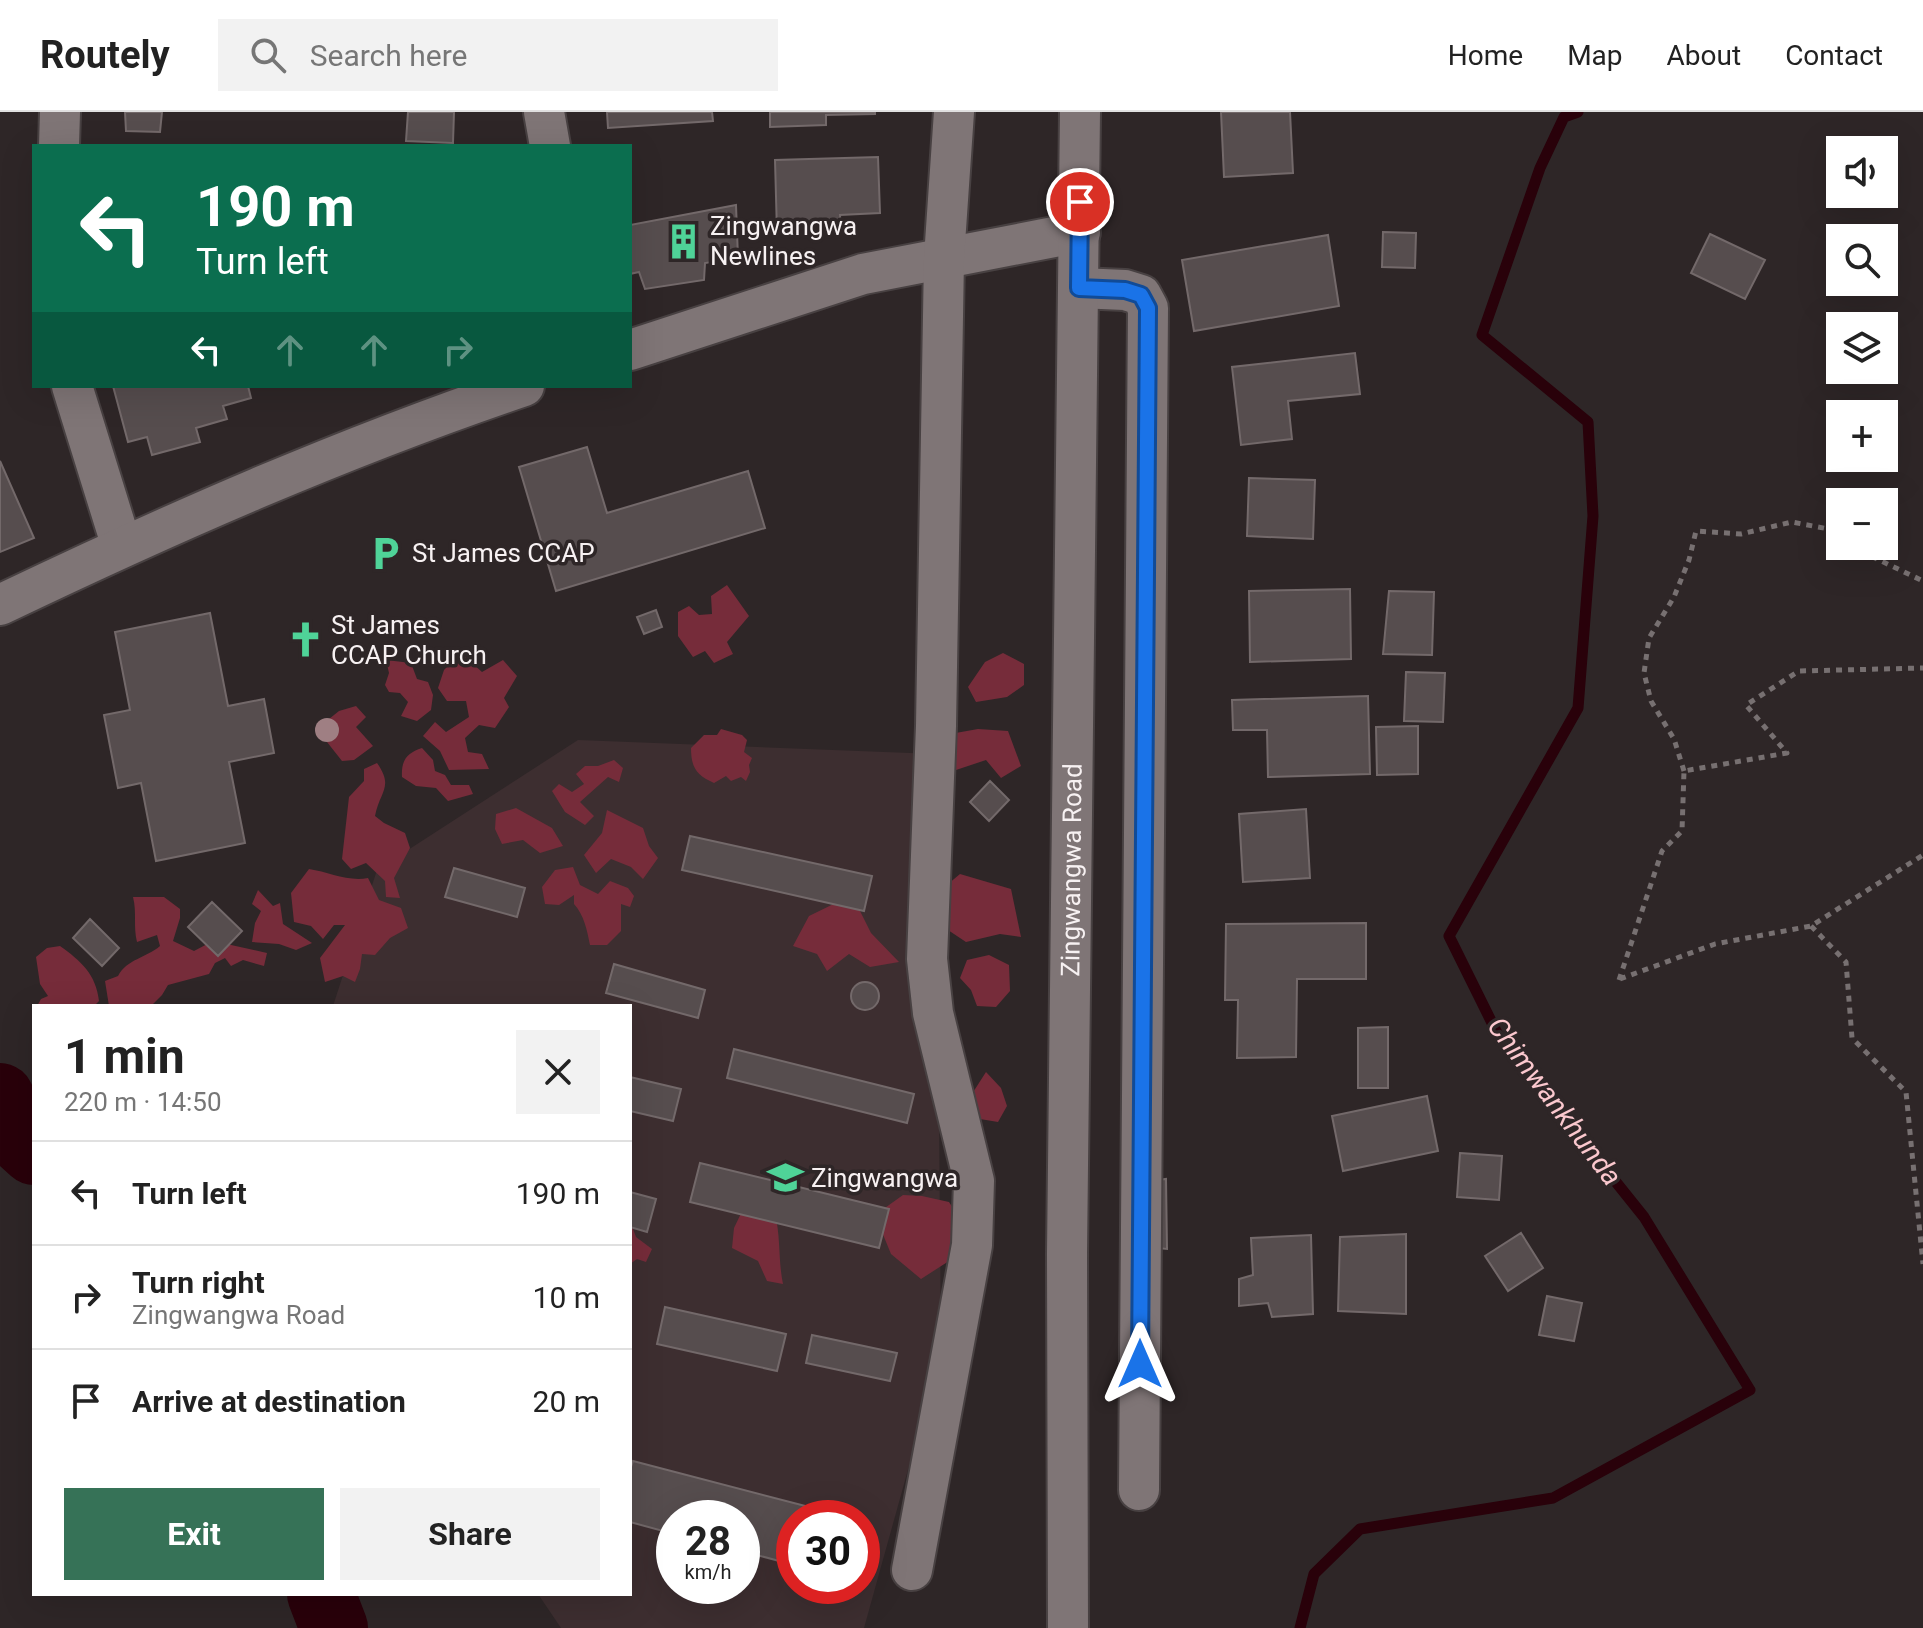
<!DOCTYPE html>
<meta charset="utf-8">
<style>
:root{--surface:#fff;--page:#f2f2f2;--text:#222;--muted:#767676;--line:#e0e0e0;--accent:#367257}
body{margin:0;font-family:Roboto,sans-serif;background:var(--page);color:var(--text);height:100vh;display:flex;flex-direction:column;font-size:30px;white-space:nowrap}
*{box-sizing:border-box;margin:0}
p{font-size:26px;color:var(--muted)}
.icon{flex:none;width:44px;height:44px;fill:none;stroke:currentColor;stroke-width:2;stroke-linecap:round;stroke-linejoin:round}
.map{position:relative;flex:1;overflow:hidden}
.sheet{position:absolute;left:32px;top:892px;width:600px;height:592px;display:flex;flex-direction:column;background:var(--surface);border-radius:0px;box-shadow:0 8px 32px #0002}
.sheet>*{flex:none}
.guide{position:absolute;left:32px;top:32px;width:600px;height:244px;border-radius:0px;box-shadow:0 8px 32px #0002;background:#0b6e4f;color:#fff;overflow:hidden}
.buttons{position:absolute;left:1826px;top:24px;display:grid;gap:16px}
.buttons a{display:grid;place-items:center;width:72px;height:72px;border-radius:0px;background:var(--surface);box-shadow:0 8px 32px #0002;font-size:40px}
.speed{position:absolute;left:656px;top:1388px;display:flex;gap:16px;font-size:40px;font-weight:700;text-align:center}
.speed>*{display:grid;place-content:center;width:104px;height:104px;border-radius:50%;background:var(--surface);box-shadow:0 8px 32px #0002;line-height:1}
.speed small{font-size:20px;font-weight:400}
.speed .limit{border:12px solid #d22;background:#fff;color:#111}
.pin{position:absolute;display:grid;place-items:center;width:68px;height:68px;color:#fff;margin:-34px;border:4px solid #fff;border-radius:50%;box-shadow:0 2px 8px #0007}
.me{position:absolute;width:88px;margin:-44px;rotate:0deg;stroke-linejoin:round;filter:drop-shadow(0 0 6px #0008)}
.turn{display:flex;align-items:center;gap:28px;height:168px;padding:0 32px;font-size:36px}
.turn .icon{width:104px;height:104px;stroke-width:2.5}
.turn b{display:block;font-size:56px;line-height:68px}
.lanes{display:flex;align-items:center;height:76px;padding:0 32px;background:#0003;justify-content:center;gap:40px;direction:ltr}
.lanes .off{opacity:.35}
.round{display:grid;place-items:center;flex:none;width:84px;height:84px;border-radius:0px;background:var(--page)}
.head{display:flex;align-items:center;justify-content:space-between;height:136px;padding:0 32px}
h1{font-size:48px;font-weight:700;line-height:60px}
.cta{display:flex;gap:16px;margin-top:auto;padding:16px 32px}
.cta a{flex:1;height:92px;border-radius:0px;background:var(--accent);color:#fff;font-size:32px;font-weight:700;line-height:92px;text-align:center}
.cta a+a{background:var(--page);color:var(--text)}
ul{padding:0;list-style:none}
li{display:flex;align-items:center;gap:24px;height:104px;padding:0 32px;border-top:2px solid var(--line)}
li div{flex:1}
li b{display:block;font-size:30px}
li em{font-style:normal}
header{display:flex;align-items:center;gap:48px;box-sizing:border-box;height:112px;padding:0 40px;background:var(--surface);border-bottom:2px solid var(--line)}
header strong{font-size:38px}
nav{display:flex;gap:44px;margin-inline-start:auto;font-size:28px}
.search{width:560px;height:72px;background:var(--page);display:flex;align-items:center;gap:20px;box-sizing:border-box;padding:0 28px;border-radius:0px;color:var(--muted);font-size:30px}
.map>svg:first-child{display:block}
.built{fill:#3d2e30;fill-rule:evenodd}
.green{fill:#762c3a}
.lines{fill:none;stroke-linecap:round;stroke-linejoin:round}
.stream{stroke:#29010a;stroke-width:11}
.river{stroke:#29010a;stroke-width:68}
.building{fill:#564d4e;stroke:#73696a;stroke-width:2}
.minor-casing{stroke:#484142;stroke-width:44}
.path{stroke:#777071;stroke-width:5;stroke-dasharray:6 6;stroke-linecap:butt}
.minor{stroke:#7f7576;stroke-width:40}
.tree{fill:#9f7f83}
.route-casing{stroke:#114b97;stroke-width:20}
.route{stroke:#1a73e8;stroke-width:14}
.labels{text-anchor:middle;stroke-width:7;stroke-linejoin:round;paint-order:stroke}
.poi-label{font-size:26px;fill:#f7f1f2;stroke:#2e2627;text-anchor:start}
.street-label{font-size:26px;fill:#f7f1f2;stroke:#2e2627}
.water-label{font-size:28px;font-style:italic;fill:#fbc8ce;stroke:#2e2627}
</style>
<header>
<strong>Routely</strong>
<div class="search"><svg class="icon" aria-label="search" viewBox="0 0 24 24"><circle cx="10" cy="10" r="6"/><path d="M15 15l6 6"/></svg>Search here</div>
<nav><a>Home</a><a>Map</a><a>About</a><a>Contact</a></nav>
</header>
<div class="map">
<svg width="1923" height="1516" viewBox="0 0 1923 1516">
<rect width="100%" height="100%" fill="#2e2627"/>
<path class="built" d="M578,628L936,642L941,1239L864,1516H561L538,1482H630V894H333L377,758ZM674,1406H742V1474H674ZM794,1406H862V1474H794Z"/>
<path class="green" d="M727,473L749,504L727,530L733,542L714,551L705,539L693,545L678,524V500L689,494L699,503L712,502L711,484Z
M461,541L482,560L503,548L517,564L504,586L509,595L495,616L479,613L465,626L468,640L482,642L489,657L449,658L440,639L423,624L435,610L446,620L469,605L466,589H447L438,576L444,558Z
M1003,541L1024,552V573L1007,585L976,590L968,575L985,550Z
M386,548L411,551L417,567L428,570L433,583L431,598L417,609L401,604L408,590L400,581L389,580L385,573L389,561Z
M356,594L366,605L356,615L373,634L354,648L342,649L327,630L329,607L339,599Z
M721,617L742,623L747,628L744,640L752,646L749,653L750,660L746,669L741,665L731,669L726,664L714,671C696,663 691,655 691,636L704,623H717Z
M978,617L1008,619L1021,654L1001,666L986,648L956,658L950,622Z
M422,636L433,648L435,659L445,663L451,673H469L473,682L448,689L436,676L416,674L402,665C401,648 407,641 422,636Z
M614,648L623,656L619,670L608,665L580,690L594,704L585,713L565,700L552,679L559,672L572,680L584,672L576,662L585,654H598Z
M377,651C394,675 380,679 375,704L384,711L405,721L410,736L394,766L400,786L386,785L385,769L366,751L351,757L342,747L349,685L364,669V657Z
M516,696L552,716L563,734L540,741L523,728L502,732L495,717L496,702Z
M607,698L643,716L649,734L658,746L643,767L631,755L611,747L596,761L584,743L602,721Z
M573,755L580,773L598,782L610,769L628,776L634,784L630,795L621,792V819L607,833H590C587,818 584,803 574,792V783L559,793L545,792L542,775L555,758Z
M309,757C329,760 348,770 368,766L379,788L401,796L408,816L390,826L375,843L362,842L360,857L355,870L343,864L325,870L320,846L345,813H334L323,827L311,814L294,810L291,781Z
M960,762L1011,777L1021,825L1000,822L966,830L948,818L936,782Z
M258,778L273,794L280,791L283,812L312,831L296,838L279,832L252,830L255,811L261,799L252,792Z
M852,783L871,821L899,850L870,855L849,842L827,859L817,842L793,834L809,804Z
M133,785H164L180,797V806L173,829L194,839L213,829L267,841L264,854L243,848L231,854L225,846L215,851L209,862L168,873L162,883L151,894H109L105,869L118,864C127,847 146,846 160,834L157,823L137,830C133,814 137,801 133,785Z
M60,834C81,849 96,862 99,889L94,894H37L41,887L48,884L40,872L36,845L47,836Z
M989,843L1009,853L1010,879L996,895L977,894L971,878L960,866L967,848Z
M986,960L1001,976L1007,994L998,1010L974,1006L961,999Z
M903,1083L922,1084L949,1090L963,1111L949,1149L921,1167L891,1142L875,1103Z
M746,1091L775,1102C781,1126 778,1148 783,1172L767,1169L758,1149L732,1136L734,1116Z
M630,1109L636,1125L652,1137L646,1150L637,1147L630,1152Z"/>
<g class="lines">
<path class="stream" d="M1300,1516L1314,1462L1360,1417L1553,1386L1750,1278L1644,1105L1498,923L1449,824L1578,596L1593,404L1588,310L1482,223L1540,56L1564,5L1578,0"/>
<path class="river" d="M0,985L22,1028L34,1039
M321,1482L334,1516"/>
</g>
<path class="building" d="M125,0H162L160,20L126,19Z
M408,0H454L453,31L406,29Z
M607,0H712L713,9L608,16Z
M770,0H875V2L826,3V13L770,15Z
M1221,0H1290L1293,61L1224,65Z
M878,45L880,101L840,103L841,119L777,121L775,48Z
M736,93L738,146L705,151L704,168L645,177L639,160L630,162V113Z
M1383,120L1416,121L1415,156L1382,155Z
M1710,122L1765,148L1745,187L1691,161Z
M1328,123L1339,194L1194,219L1182,148Z
M1355,241L1360,282L1288,289L1292,327L1241,333L1232,255Z
M113,274H248L251,286L223,294L227,307L196,316L200,330L152,343L147,325L128,330Z
M587,335L607,401L748,359L765,416L556,479L519,355Z
M0,349L34,426L0,440Z
M1249,366L1315,368L1313,427L1247,424Z
M1350,477L1351,547L1250,550L1249,479Z
M1389,479L1434,480L1432,543L1383,542Z
M656,498L662,515L644,522L637,505Z
M210,501L228,594L264,587L274,641L229,650L245,731L156,749L141,671L118,676L104,603L130,598L115,520Z
M1406,560L1445,561L1443,610L1404,609Z
M1368,584L1370,662L1268,665L1267,618H1233L1232,588Z
M1418,614V662L1377,663L1376,615Z
M990,669L1009,688L989,709L970,690Z
M1306,697L1310,766L1243,770L1239,702Z
M690,724L872,764L864,799L682,758Z
M454,756L525,776L517,805L445,785Z
M212,790L242,819L218,844L188,815Z
M90,807L119,836L102,854L73,826Z
M1366,811V867H1297L1296,945L1237,946L1238,888H1225L1226,812Z
M614,852L705,878L698,906L606,881Z
M851 884a14 14 0 1 1 28 0a14 14 0 1 1-28 0Z
M1388,915V976H1358V916Z
M734,937L914,982L907,1011L727,966Z
M630,965L681,977L673,1009L630,999Z
M1427,984L1438,1039L1343,1059L1332,1004Z
M1460,1041L1502,1044L1499,1088L1457,1085Z
M700,1051L889,1097L879,1136L690,1090Z
M1166,1067L1167,1137L1148,1135L1150,1069Z
M630,1080L656,1087L647,1120L630,1115Z
M1521,1121L1543,1156L1508,1179L1485,1144Z
M1406,1122V1202L1338,1199L1340,1125Z
M1311,1123L1313,1202L1272,1205L1268,1191L1239,1194V1167L1253,1163L1251,1126Z
M1547,1184L1582,1191L1574,1229L1539,1223Z
M665,1195L786,1222L777,1259L657,1232Z
M812,1223L897,1241L890,1269L806,1251Z
M633,1349L813,1396L810,1406H794V1453L742,1439V1406H674V1422L630,1410V1358Z"/>
<g class="lines">
<defs>
<g id="minor">
<path d="M544,0L550,34"/>
<path d="M59,34L60,0"/>
<path d="M1079,176L1125,178L1141,183L1148,196L1139,1378"/>
<path d="M630,238L863,162L1080,120"/>
<path d="M72,274L122,435"/>
<path d="M0,493C171,411 344,335 524,274"/>
<path d="M912,1458L972,1133L974,1069L933,901L927,847L936,614L944,146L954,0"/>
<path id="s1" d="M1068,1516L1067,1142L1080,0"/>
</g>
</defs>
<use href="#minor" class="minor-casing"/>
<path class="path" d="M1850,434L1923,469
M1684,659L1674,627L1651,589L1644,561L1649,526L1674,485L1689,448L1696,419L1741,422L1792,410L1834,418L1840,424
M1811,814L1846,850L1852,926L1906,980L1923,1152
M1620,867L1715,832L1811,814L1923,743
M1619,868L1662,739L1682,719L1684,659L1787,641L1746,593L1799,559L1923,556"/>
<use href="#minor" class="minor"/>
</g>
<circle class="tree" cx="327" cy="618" r="12"/>
<g class="lines">
<defs>
<path id="route" d="M1080,90L1079,176L1125,178L1141,183L1148,196L1140,1252"/>
</defs>
<use href="#route" class="route-casing"/>
<use href="#route" class="route"/>
</g>
<defs>
<symbol id="building-bare" viewBox="-9 -9 18 18"><path d="M-4-6H4V6H1V3H-1V6H-4ZM-2.5-4.3h1.7v1.8h-1.7ZM.8-4.3h1.7v1.8H.8ZM-2.5-1h1.7V.8h-1.7ZM.8-1h1.7V.8H.8Z" fill="#4fd398" stroke="#2e2627" stroke-width="2.5" paint-order="stroke"/></symbol>
<symbol id="parking-bare" viewBox="-9 -9 18 18"><path d="M-3.5-5.5H1a3.5 3.5 0 0 1 0 7H-1V5.5H-3.5ZM-1-3.4V-.6H.8a1.4 1.4 0 0 0 0-2.8Z" fill="#4fd398" stroke="#2e2627" stroke-width="2.5" paint-order="stroke"/></symbol>
<symbol id="church-bare" viewBox="-9 -9 18 18"><path d="M-1.2-6h2.4v3.5h3.3v2.4h-3.3V6h-2.4V-.1h-3.3v-2.4h3.3Z" fill="#4fd398" stroke="#2e2627" stroke-width="2.5" paint-order="stroke"/></symbol>
<symbol id="school-bare" viewBox="-9 -9 18 18"><path d="M0-5L7-2L0 1L-7-2ZM-4 1L0 2.5L4 1V4Q0 6-4 4Z" fill="#4fd398" stroke="#2e2627" stroke-width="2.5" paint-order="stroke"/></symbol>
</defs>
<g fill-rule="evenodd">
<use href="#building-bare" x="658" y="104" width="51" height="51"/>
<use href="#parking-bare" x="360" y="416" width="51" height="51"/>
<use href="#church-bare" x="280" y="502" width="51" height="51"/>
<use href="#school-bare" x="760" y="1040" width="51" height="51"/>
</g>
<g class="labels">
<g class="poi-label">
<text x="710" y="123">Zingwangwa<tspan x="710" dy="30">Newlines</tspan></text>
<text x="412" y="450">St James CCAP</text>
<text x="331" y="522">St James<tspan x="331" dy="30">CCAP Church</tspan></text>
<text x="811" y="1075">Zingwangwa</text>
</g>
<g class="street-label">
<text dy="9" stroke="none"><textPath href="#s1" startOffset="758">Zingwangwa Road</textPath></text>
</g>
<g class="water-label">
<text transform="translate(1555 989) rotate(53)" y="10">Chimwankhunda</text>
</g>
</g>
</svg>
<div class="buttons">
<a><svg class="icon" aria-label="sound" viewBox="0 0 24 24"><path d="M4 9h4l5-4v14l-5-4H4zM17 9q2 3 0 6"/></svg></a>
<a><svg class="icon" aria-label="search" viewBox="0 0 24 24"><circle cx="10" cy="10" r="6"/><path d="M15 15l6 6"/></svg></a>
<a><svg class="icon" aria-label="layers" viewBox="0 0 24 24"><path d="M12 4l9 5-9 5-9-5zM3 14l9 5 9-5"/></svg></a>
<a>+</a>
<a>−</a>
</div>
<div class="speed"><div>28<small>km/h</small></div><div class="limit">30</div></div>
<div class="pin" style="left:1080px;top:90px;background:#d93025"><svg class="icon" aria-label="arrive" viewBox="0 0 24 24"><path d="M6 21V4h12l-3 4 3 4H6"/></svg></div>
<svg class="me" style="left:1140px;top:1252px" viewBox="-20 -20 40 40"><path d="M0-17L14 15 0 8-14 15z" fill="#1a73e8" stroke="#fff" stroke-width="4"/></svg>
<div class="guide">
<div class="turn"><svg class="icon" aria-label="left" viewBox="0 0 24 24"><path d="M17 20v-9H6M10 6l-5 5 5 5"/></svg><div><b>190 m</b>Turn left</div></div>
<div class="lanes"><svg class="icon" aria-label="left" viewBox="0 0 24 24"><path d="M17 20v-9H6M10 6l-5 5 5 5"/></svg><svg class="icon off" aria-label="ahead" viewBox="0 0 24 24"><path d="M12 20V5M6 11l6-6 6 6"/></svg><svg class="icon off" aria-label="ahead" viewBox="0 0 24 24"><path d="M12 20V5M6 11l6-6 6 6"/></svg><svg class="icon off" aria-label="right" viewBox="0 0 24 24"><path d="M7 20v-9h11M14 6l5 5-5 5"/></svg></div>
</div>
<section class="sheet">
<div class="head"><div><h1>1 min</h1><p>220 m · 14:50</p></div><a class="round"><svg class="icon" aria-label="close" viewBox="0 0 24 24"><path d="M6 6l12 12M18 6L6 18"/></svg></a></div>
<ul>
<li><svg class="icon" aria-label="left" viewBox="0 0 24 24"><path d="M17 20v-9H6M10 6l-5 5 5 5"/></svg><div><b>Turn left</b></div><em>190 m</em></li>
<li><svg class="icon" aria-label="right" viewBox="0 0 24 24"><path d="M7 20v-9h11M14 6l5 5-5 5"/></svg><div><b>Turn right</b><p>Zingwangwa Road</p></div><em>10 m</em></li>
<li><svg class="icon" aria-label="arrive" viewBox="0 0 24 24"><path d="M6 21V4h12l-3 4 3 4H6"/></svg><div><b>Arrive at destination</b></div><em>20 m</em></li>
</ul>
<div class="cta"><a>Exit</a><a>Share</a></div>
</section>
</div>
